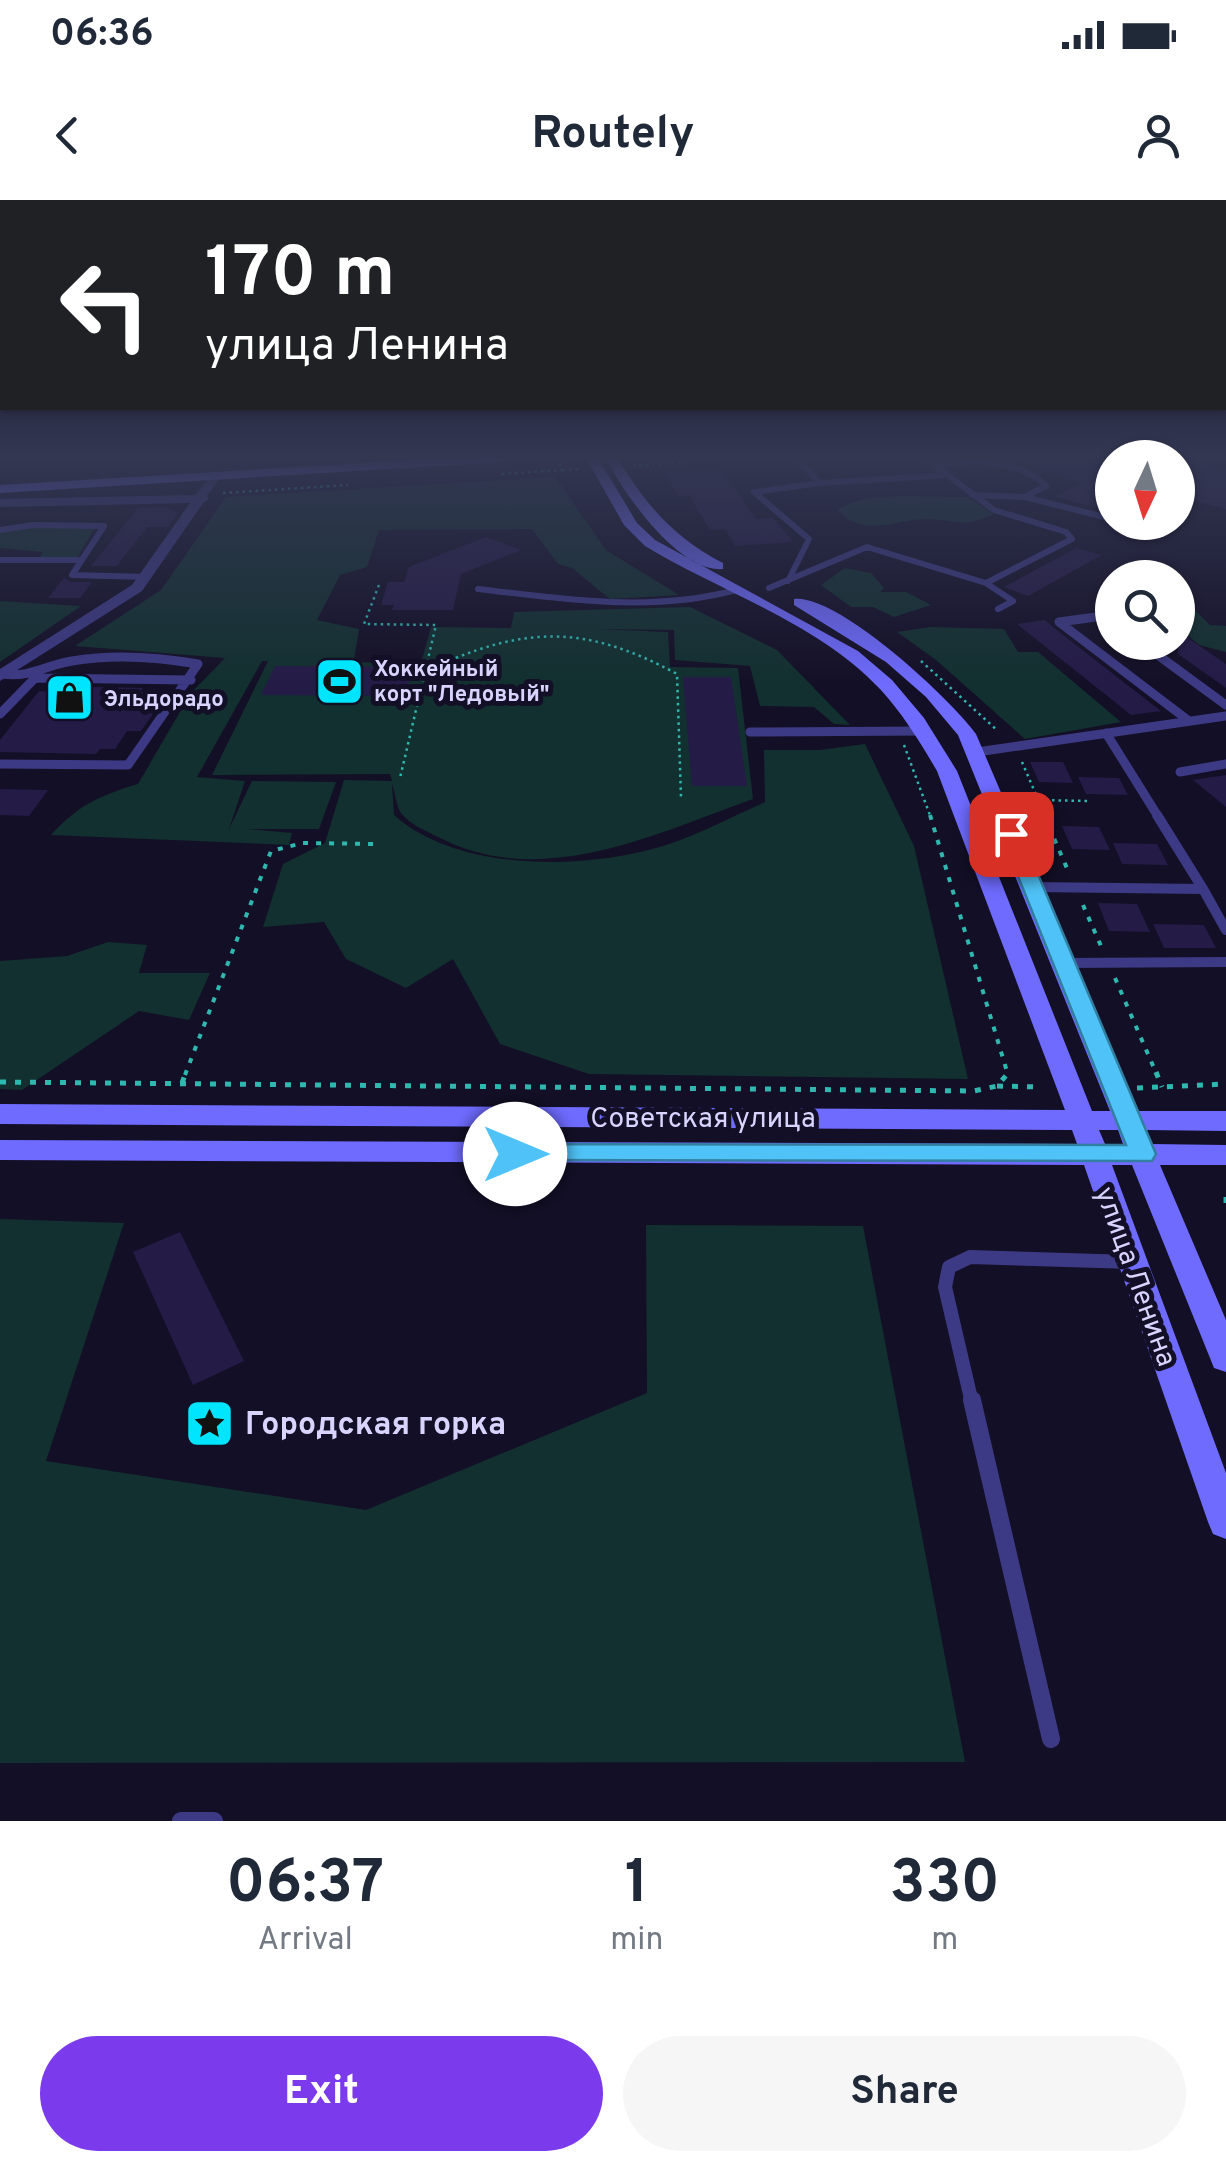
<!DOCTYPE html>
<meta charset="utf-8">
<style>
:root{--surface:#fff;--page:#f6f6f7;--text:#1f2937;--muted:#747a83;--accent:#7c3aed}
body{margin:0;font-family:Overpass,sans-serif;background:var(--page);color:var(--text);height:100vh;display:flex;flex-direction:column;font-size:38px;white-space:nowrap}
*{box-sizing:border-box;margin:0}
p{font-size:32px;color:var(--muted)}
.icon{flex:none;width:55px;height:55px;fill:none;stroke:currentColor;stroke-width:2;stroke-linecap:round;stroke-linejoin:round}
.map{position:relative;height:1621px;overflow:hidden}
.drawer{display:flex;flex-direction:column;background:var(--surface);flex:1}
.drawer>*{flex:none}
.hud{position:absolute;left:0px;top:0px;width:1228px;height:210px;box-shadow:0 2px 8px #0004;background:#202124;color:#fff;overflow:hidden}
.needle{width:65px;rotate:184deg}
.fabs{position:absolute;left:1095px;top:240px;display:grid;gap:20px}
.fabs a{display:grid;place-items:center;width:100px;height:100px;border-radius:50%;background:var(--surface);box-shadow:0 2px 8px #0004;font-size:50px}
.pin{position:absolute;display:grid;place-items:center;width:85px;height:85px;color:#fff;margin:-42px;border-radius:20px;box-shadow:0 5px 15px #0006}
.me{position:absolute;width:110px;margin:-55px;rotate:90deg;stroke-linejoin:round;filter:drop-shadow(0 0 8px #0008)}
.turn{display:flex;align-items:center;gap:35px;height:210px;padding:0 40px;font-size:45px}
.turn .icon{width:130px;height:130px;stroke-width:2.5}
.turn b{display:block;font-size:70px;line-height:85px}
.eta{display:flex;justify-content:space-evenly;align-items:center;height:170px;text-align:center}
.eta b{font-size:60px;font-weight:700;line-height:70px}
.primary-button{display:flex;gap:20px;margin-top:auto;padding:20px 40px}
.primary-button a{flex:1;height:115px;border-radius:60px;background:var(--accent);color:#fff;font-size:40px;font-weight:700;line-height:115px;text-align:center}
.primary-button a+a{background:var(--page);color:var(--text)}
.status{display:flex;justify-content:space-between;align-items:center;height:70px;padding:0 50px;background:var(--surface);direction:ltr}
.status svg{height:28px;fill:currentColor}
header{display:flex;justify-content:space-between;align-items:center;height:130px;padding:0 40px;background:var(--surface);font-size:45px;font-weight:700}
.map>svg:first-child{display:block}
.green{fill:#12302f}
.building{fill:#241b47}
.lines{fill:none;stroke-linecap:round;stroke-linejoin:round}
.path-far2{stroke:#2fb8b0;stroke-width:2.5;stroke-dasharray:2.5 4;stroke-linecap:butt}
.path-far1{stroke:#2fb8b0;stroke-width:4;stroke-dasharray:5 8;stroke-linecap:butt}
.path{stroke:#2fb8b0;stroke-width:5;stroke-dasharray:6 9;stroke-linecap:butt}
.lane-far4{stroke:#3d3a85;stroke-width:6}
.lane-far3{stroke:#3d3a85;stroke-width:9}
.lane-far2{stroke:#3d3a85;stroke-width:10}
.lane-far1{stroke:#3d3a85;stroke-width:14}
.lane{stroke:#3d3a85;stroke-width:18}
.street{fill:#3d3a85;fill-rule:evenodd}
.secondary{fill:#6f6bff;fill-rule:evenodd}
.route{fill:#4fc3f7;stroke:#337fa1;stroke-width:2.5}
.labels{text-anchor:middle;stroke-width:10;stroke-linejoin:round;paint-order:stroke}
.far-poi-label{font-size:22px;font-weight:bold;fill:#d9d4ff;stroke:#130f26;text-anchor:start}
.street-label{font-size:28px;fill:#d9d4ff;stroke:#130f26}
.near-poi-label{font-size:32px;font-weight:bold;fill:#d9d4ff;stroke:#130f26;text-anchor:start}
</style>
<div class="status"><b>06:36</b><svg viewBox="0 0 49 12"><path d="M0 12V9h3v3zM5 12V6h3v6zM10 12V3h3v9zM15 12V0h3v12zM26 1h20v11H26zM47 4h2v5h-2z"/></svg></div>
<header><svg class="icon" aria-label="back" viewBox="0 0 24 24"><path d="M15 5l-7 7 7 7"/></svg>Routely<svg class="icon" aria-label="person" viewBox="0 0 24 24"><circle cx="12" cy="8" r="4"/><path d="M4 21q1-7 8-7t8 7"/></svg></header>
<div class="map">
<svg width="1226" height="1621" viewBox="0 0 1226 1621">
<rect width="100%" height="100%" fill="#130f26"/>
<path class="green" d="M555,277L606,350L679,395L610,399L572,368L558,364L532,329L379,330L367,367L340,375L317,420L359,429L354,460L318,462L421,463L431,427L511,428L514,412L690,407L777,450L850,525L834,524L814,507L760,506L750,466L675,460L674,430L596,429L668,432L670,467L738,468L753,599C655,634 542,690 440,638C428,632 409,624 401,613C396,606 395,592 392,584L394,615C459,673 587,670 666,645C700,634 733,616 765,602L764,550H820L865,544L914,646L968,879L589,874L500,844L453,759L406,788L346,759L324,722L263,727L283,664L325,643L344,580L392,581L390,574L212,575L268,461H262L197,577L245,581L229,629L252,581L336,582L319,629H247L292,633L289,645L51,635C78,605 101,595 138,584L191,493L225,458L75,446L161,390L226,297Z
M967,297L994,314C962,328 965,321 929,319C896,318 865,340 838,310C862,290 935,298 967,297Z
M31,326H96L77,358L40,357L43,352L0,348V332Z
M845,368L871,373L884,388L880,392H906L931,405L894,417L873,407H851L821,385Z
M0,401L81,406L0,462Z
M1178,407L1195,410L1210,425L1226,426V452L1199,445L1178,427Z
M930,427L1004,429L1018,452H1038L1121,522L1025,539L936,460L897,432Z
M108,742L147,745L139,773H210L189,820L139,811L22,890L0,889V761L67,756Z
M0,1019L124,1023L46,1261L366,1310L647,1193L646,1025L863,1026L965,1562L0,1563Z"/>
<path class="building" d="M1016,258H1073L1112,268V312L1054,296L1085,282L1035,269Z
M1178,258L1226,268V309L1178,296Z
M720,269L756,319L773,318L793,342L735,346L725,329L710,330L689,295L678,296L663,272Z
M165,307L178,313L168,327H147L117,366H91L138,308Z
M486,337L521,350L461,374L453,410H392L394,405H381L388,382H404L409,367Z
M1076,348L1102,355L1028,396L1004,387Z
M64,378L71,382H92L80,398H48Z
M1045,420L1054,428L1161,511L1131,515L1017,424Z
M1178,431L1226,464V488L1178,454Z
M275,466L414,467L405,496L261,495Z
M683,477H731L747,586H692Z
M55,486L143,488L140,492H154L144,507H158L141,531H127L115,549H100L96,554L0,552V540L39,491L51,492Z
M1030,562H1063L1073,583L1039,582Z
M1226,575V607L1193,580Z
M1078,577L1119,578L1128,595L1086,594Z
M0,589L48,590L29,616L0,615Z
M1062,626L1099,627L1110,650L1072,649Z
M1113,643L1157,644L1168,665L1122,664Z
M1098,703L1137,704L1150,732L1109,731Z
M1153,724L1204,725L1216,748H1164Z
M180,1032L244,1161L193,1185L133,1052Z"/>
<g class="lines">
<path class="path-far2" d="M557,258L563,270L579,269
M633,266L682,263L678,258
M502,274L563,270
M223,293L348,285
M379,385L364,424L436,425L400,578
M921,461L998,531
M426,471C522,426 583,423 677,474L681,597
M904,545L931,618
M1022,562L1046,618
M1039,600L1090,601"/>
<path class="path-far1" d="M930,615L1008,875
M1044,615L1069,673
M1083,705L1101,746
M1115,778L1157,875
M185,875L271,651L303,643L375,644"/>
<path class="path" d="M1156,872L1162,887
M0,882L974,891L997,886L1009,872
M182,883L186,872
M997,886L1042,887
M1137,888L1226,884
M1226,997V1004"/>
<path class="lane-far4" d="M935,265C971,263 1019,257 1046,286L1024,297L972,295
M820,283L946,275
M1025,297L1112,319
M0,330L33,325L104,326L72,375L148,377
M0,360H80
M788,381L809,339L754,292L820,283L796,258
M986,383L1013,401L998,409
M769,388L867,347L986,383L1072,339L1066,332L994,310L925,258
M478,389C565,399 650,413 736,390
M1100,416H1104"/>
<path class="lane-far3" d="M1112,423L1103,416L1059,422L1189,521
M1140,442L1226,505
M0,514L35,478L191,480
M750,532L925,531
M1106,533L1159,618
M977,552L1226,516
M0,564L128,565L198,464C158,457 112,454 72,461C46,465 30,478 3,474
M1180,572L1226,564"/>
<path class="lane-far2" d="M1157,615L1203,689
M1033,687L1203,689L1226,730
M1064,763L1226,762"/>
<path class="lane-far1" d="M972,1203L945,1087L949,1067L970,1057L1132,1062"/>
<path class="lane" d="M972,1200L1051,1539
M181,1621H214"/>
<path class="street" d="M215,272L221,276L207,296L209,299L203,303L142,391L0,481V469L132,385L190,303L0,307V299L195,295Z"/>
<path class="secondary" d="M445,258H509L503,262L0,293V285Z
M586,258H598L637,323L655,340L858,451L892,480L924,518L957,571L1092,911H1110L958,535L926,497L886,462L794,405V399C838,394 951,499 976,534L1137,911H1226V931L1145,930L1151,944L1226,945V965H1160L1226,1120V1172L1214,1168L1210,1158L1132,965H1112L1226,1273V1339L1213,1334L1208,1322L1084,965L0,960V940L1077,944L1072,930L0,924V904L1065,910L937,571C920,542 903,514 880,489C818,423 721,392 645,346L624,325ZM1099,930H1118L1123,944H1105Z
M606,258H618C644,304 676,339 723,363V369C679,373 623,293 606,258Z"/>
</g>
<linearGradient id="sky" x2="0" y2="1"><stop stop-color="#0a0815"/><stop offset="0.53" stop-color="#333752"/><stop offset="1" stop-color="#333752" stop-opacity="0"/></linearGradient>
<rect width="1226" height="485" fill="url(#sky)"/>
<path class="route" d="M1011,628L1021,634L1156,954L1152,961L506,960L502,954L506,947L515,944L1126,945L1001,634Z"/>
<defs>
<symbol id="stadium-square" viewBox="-11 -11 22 22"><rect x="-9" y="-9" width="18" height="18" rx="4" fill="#00e5ff" stroke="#130f26"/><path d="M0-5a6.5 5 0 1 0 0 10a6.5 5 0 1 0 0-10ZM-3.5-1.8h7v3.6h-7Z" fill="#111"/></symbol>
<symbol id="shop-square" viewBox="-11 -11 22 22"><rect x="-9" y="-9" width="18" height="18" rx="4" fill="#00e5ff" stroke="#130f26"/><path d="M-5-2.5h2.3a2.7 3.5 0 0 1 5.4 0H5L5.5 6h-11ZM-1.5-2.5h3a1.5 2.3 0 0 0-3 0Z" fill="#111"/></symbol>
<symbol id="sight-square" viewBox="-11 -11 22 22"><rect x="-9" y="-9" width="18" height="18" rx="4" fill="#00e5ff" stroke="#130f26"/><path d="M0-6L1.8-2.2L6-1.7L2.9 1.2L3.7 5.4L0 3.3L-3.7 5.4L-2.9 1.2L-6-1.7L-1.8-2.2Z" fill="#111"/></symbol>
</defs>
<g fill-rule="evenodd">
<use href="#stadium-square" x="312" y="454" width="55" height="55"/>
<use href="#shop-square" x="42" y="470" width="55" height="55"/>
<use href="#sight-square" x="182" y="1196" width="55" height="55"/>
</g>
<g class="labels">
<g class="far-poi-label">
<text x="374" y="476">Хоккейный<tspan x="374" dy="25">корт "Ледовый"</tspan></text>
<text x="104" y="506">Эльдорадо</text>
</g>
<g class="street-label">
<text x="703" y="927">Советская улица</text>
<text transform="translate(1137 1076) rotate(70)" y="10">улица Ленина</text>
</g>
<g class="near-poi-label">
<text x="245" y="1234">Городская горка</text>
</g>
</g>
</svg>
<div class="fabs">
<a><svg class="needle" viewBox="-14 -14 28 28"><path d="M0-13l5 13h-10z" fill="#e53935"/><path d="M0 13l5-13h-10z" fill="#747a83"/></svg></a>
<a><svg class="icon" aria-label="search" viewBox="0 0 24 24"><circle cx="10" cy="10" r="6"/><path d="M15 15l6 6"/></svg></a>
</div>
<div class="pin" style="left:1011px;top:634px;background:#d93025"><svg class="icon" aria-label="arrive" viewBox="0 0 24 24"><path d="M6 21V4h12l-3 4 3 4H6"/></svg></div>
<svg class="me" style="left:515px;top:954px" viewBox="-20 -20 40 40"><circle r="19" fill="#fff"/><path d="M0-13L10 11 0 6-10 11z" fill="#4fc3f7"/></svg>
<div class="hud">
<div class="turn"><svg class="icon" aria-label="left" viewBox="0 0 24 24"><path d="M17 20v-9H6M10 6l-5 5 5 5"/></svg><div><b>170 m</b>улица Ленина</div></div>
</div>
</div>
<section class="drawer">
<div class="eta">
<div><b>06:37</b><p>Arrival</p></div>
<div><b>1</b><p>min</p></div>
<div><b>330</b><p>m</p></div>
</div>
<div class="primary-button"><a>Exit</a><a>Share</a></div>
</section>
